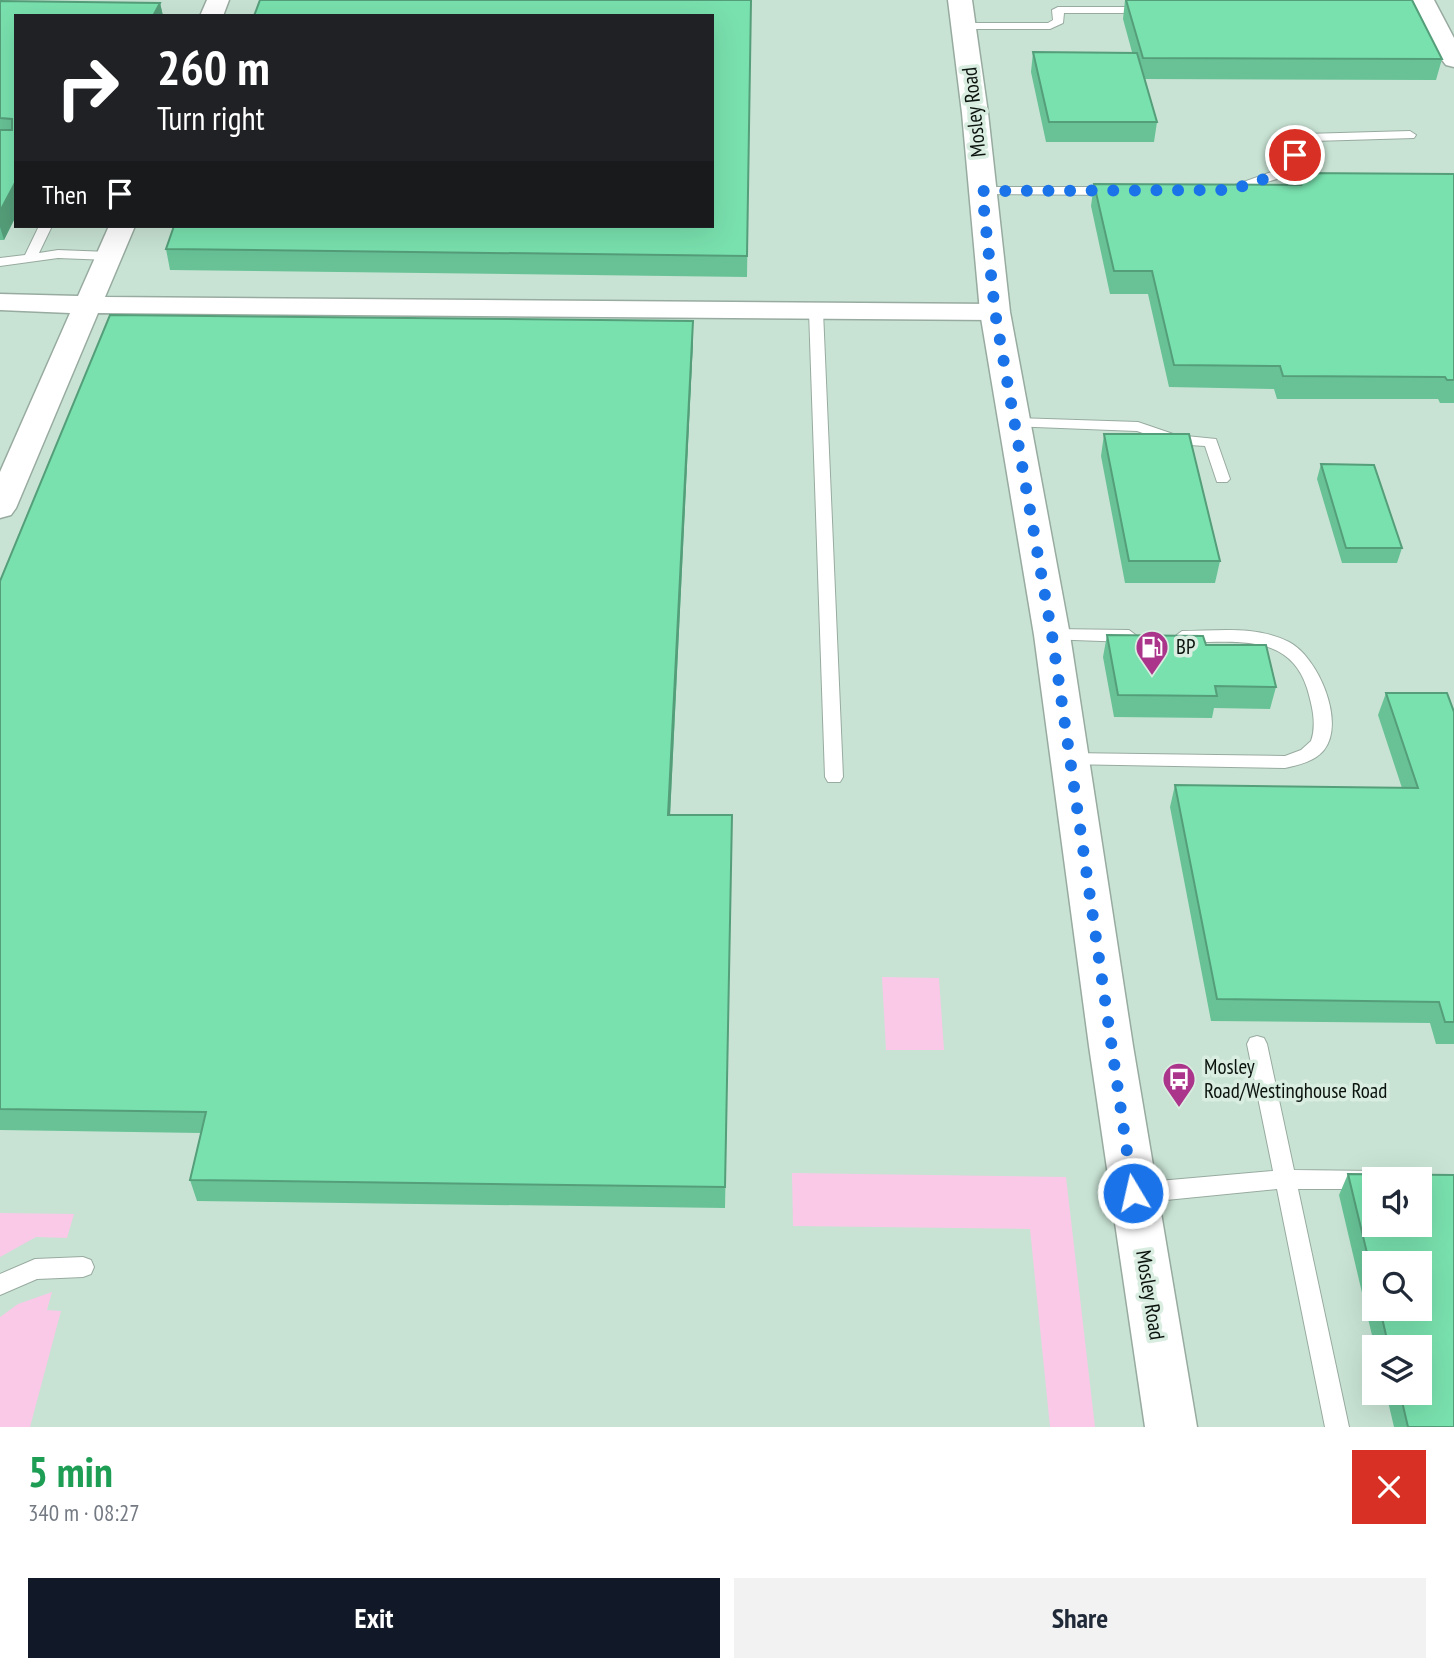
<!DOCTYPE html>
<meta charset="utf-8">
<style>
:root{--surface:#fff;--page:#f2f2f3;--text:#1f2937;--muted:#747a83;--accent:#111827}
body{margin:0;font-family:"PT Sans Narrow",sans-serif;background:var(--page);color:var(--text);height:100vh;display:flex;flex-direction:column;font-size:26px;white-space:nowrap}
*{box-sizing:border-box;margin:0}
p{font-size:23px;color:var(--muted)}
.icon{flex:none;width:38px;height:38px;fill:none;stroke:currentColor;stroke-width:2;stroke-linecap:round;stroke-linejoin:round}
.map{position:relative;height:1427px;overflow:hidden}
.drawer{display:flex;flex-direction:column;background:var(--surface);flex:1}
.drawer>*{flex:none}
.guide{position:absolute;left:14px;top:14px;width:700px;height:214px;border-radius:0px;box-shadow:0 7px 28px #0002;background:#202124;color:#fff;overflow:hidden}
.controls{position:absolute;left:1362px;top:1167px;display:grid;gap:14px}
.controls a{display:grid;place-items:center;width:70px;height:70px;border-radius:0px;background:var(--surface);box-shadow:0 7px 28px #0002;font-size:35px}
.pin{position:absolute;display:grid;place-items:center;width:60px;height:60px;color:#fff;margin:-30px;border:4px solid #fff;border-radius:50%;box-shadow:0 2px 7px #0007}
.me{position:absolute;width:77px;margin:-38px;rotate:351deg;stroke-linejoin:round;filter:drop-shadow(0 0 5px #0008)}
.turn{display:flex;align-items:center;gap:24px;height:147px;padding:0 28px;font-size:32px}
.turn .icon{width:91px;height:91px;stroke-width:2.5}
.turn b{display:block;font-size:49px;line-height:60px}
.then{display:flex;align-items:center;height:66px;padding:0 28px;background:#0003;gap:14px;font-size:26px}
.round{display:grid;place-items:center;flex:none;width:74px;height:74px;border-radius:0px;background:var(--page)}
.overview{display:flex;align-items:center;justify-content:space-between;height:119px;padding:0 28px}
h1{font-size:42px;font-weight:600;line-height:52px;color:#1e9e55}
.primary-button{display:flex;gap:14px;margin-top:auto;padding:14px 28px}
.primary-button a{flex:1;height:80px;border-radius:0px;background:var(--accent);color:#fff;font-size:28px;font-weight:600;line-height:80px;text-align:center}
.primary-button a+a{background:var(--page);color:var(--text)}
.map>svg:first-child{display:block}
.built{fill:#c8e3d4;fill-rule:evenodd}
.green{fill:#f9c9e7}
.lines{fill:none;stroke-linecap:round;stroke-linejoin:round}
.service-casing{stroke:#98aba0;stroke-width:2}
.minor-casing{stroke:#98aba0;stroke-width:3}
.primary-casing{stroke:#98aba0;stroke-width:3}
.service{fill:#fff;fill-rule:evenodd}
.minor{fill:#fff;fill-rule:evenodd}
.primary{fill:#fff;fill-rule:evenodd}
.wall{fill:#68c296;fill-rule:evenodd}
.shaded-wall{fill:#559e7a}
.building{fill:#79e1ae;stroke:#559e7a;stroke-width:2;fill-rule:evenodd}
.route{stroke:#1a73e8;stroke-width:12;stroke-dasharray:0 21.6}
.labels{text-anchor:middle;stroke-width:7;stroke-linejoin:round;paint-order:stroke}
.street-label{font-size:21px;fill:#0c130f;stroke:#d9ede1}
.poi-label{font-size:21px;fill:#0c130f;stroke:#d9ede1;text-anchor:start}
</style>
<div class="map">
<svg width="1454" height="1427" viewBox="0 0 1454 1427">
<rect width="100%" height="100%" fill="#d9ede1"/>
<path class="built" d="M0,0H1454V1427H0ZM16,16H712V226H16ZM1374,1180H1419V1225H1374ZM1374,1264H1419V1309H1374ZM1374,1348H1419V1393H1374Z"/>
<path class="green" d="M882,977L939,978L944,1050H886Z
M792,1173L1066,1177L1095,1427H1050L1030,1229L793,1226Z
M0,1213L74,1214L67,1238L36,1237L0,1257Z
M52,1292L47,1310L61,1311L30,1427H0V1317L18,1304Z"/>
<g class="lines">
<defs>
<path id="service" d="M1058,7H1146L1152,10L1146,13H1064L1063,23L1050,29H964L958,26L964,23H1048L1053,20L1052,10Z
M1410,131L1416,135L1414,138L1313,141L1287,176L1227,194L1221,190L1277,170L1305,134Z
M982,187H1115L1121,191L1115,195L977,194L976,191Z
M39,226H52L39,253L58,250L109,252L116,256L109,260L58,258L0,266V258L25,255Z
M816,307L823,311L843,777L840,782H828L825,777L809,311Z
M1014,418L1138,422L1176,435L1216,439L1230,479L1227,482H1217L1205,446L1174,444L1137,431L1009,426L1007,423L1009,420Z
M1052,629L1129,630L1137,636L1129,642L1046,639L1044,635L1046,631Z
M1182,631C1217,631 1256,625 1289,642C1318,657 1346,722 1324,750C1314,762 1298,765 1285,768L1063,764L1060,759L1063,754L1069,753L1285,756L1301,750L1311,741C1317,724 1312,705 1307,688C1292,641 1251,641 1208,642C1198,642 1186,644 1176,641L1174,637Z
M1257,1036L1264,1038L1267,1044L1294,1170L1374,1171L1382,1173L1385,1180H1374V1189H1298L1349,1427H1325L1277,1189L1136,1203L1128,1200L1125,1193L1128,1186L1136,1183L1273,1171L1247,1044L1250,1038Z
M83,1257L91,1260L94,1267L91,1274L83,1277L37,1279L0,1295V1274L35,1259Z"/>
<path id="minor" d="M207,0H229L223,16H200Z
M1412,0H1434L1454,38V67L1446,65L1442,60Z
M109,226H135L105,297L995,304L1005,306L1009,312L1005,318L995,320L98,313L16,508L11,515L0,518V472L70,313L0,310V294L78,296Z"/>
<path id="primary" d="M948,0H972L988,113L1010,312L1070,635L1133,1046L1197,1427H1145L1089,1046L1034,635L980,312L962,113Z"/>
</defs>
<use href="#service" class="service-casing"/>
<use href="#minor" class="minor-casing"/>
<use href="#primary" class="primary-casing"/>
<use href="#service" class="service"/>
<use href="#minor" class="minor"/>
<use href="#primary" class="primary"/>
</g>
<path class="wall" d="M751,0L747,277L170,270L166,249Z
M1125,0H1413V1L1442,59L1436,80L1144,79L1157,122L1154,142H1046L1031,72L1033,52H1132L1123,19Z
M0,1L160,3L163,16H16V216L4,240H0Z
M1297,173L1454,174V403H1440L1438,399H1277L1274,389L1169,387L1148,294H1110L1091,206L1094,184L1295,185Z
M693,321V342L670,815H732L725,1208L197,1201L190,1180L201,1133L0,1130V581Z
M1104,434L1220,561L1215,583H1125L1101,456Z
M1321,464L1402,548L1397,563H1342L1317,479Z
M1107,635L1206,645L1276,687L1270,709L1214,708L1212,718L1114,717L1103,657Z
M1386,693L1454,712V1044H1436L1430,1023L1211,1021L1170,807L1175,785L1402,788L1378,715Z
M1348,1174L1454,1175V1427H1394L1386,1393H1419V1348H1375L1339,1195ZM1374,1180H1419V1225H1374ZM1374,1264H1419V1309H1374Z"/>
<path class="shaded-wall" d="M160,3L163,16H153Z
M16,181V216L4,240L0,227V211Z
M693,321V342L669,837L668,815Z"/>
<path class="building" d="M260,0H751L747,256L166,249L174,226H712V16H254Z
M1126,0H1412L1442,59L1143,58Z
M0,1L160,3L153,16H16V181L0,211V130H12V119L0,118Z
M1033,52L1137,53L1157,122H1049Z
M1297,173L1454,174V380H1447L1445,377L1283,376L1280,366L1174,365L1152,271H1114L1094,184L1301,185Z
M110,315L693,321L668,815H732L725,1187L190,1180L206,1112L0,1109V581Z
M1104,434H1189L1220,561H1129Z
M1321,464L1374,465L1402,548H1346Z
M1107,635L1203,636L1206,645H1266L1276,687L1215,686L1217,696L1118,695Z
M1386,693H1447L1454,712V1022H1445L1439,1002L1217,999L1175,785L1418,788Z
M1348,1174L1454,1175V1427H1408L1400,1393H1419V1348H1389L1380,1309H1419V1264H1374V1282ZM1374,1180H1419V1225H1374Z"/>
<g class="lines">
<path class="route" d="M1133,1193L1052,635L995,312L982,191L1231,190L1282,173L1295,155"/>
</g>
<defs>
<symbol id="fuel-pin" viewBox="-11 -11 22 30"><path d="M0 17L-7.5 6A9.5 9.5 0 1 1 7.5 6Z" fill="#ac358c" stroke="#d9ede1"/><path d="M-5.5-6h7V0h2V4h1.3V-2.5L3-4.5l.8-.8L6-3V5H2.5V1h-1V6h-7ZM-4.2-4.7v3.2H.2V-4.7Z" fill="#fff"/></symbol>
<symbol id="bus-pin" viewBox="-11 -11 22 30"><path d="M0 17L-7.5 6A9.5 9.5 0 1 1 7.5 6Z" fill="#ac358c" stroke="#d9ede1"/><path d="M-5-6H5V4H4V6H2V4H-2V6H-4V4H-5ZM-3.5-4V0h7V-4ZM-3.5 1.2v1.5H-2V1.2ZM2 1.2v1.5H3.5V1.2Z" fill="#fff"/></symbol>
</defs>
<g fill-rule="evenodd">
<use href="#fuel-pin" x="1133" y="628" width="38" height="52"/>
<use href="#bus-pin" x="1160" y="1060" width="38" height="52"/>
</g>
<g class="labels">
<g class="street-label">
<text transform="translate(974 112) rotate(-96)" y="7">Mosley Road</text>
<text transform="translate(1150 1295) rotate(81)" y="7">Mosley Road</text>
</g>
<g class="poi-label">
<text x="1176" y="654">BP</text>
<text x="1204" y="1074">Mosley<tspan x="1204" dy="24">Road/Westinghouse Road</tspan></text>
</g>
</g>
</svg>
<div class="controls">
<a><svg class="icon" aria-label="sound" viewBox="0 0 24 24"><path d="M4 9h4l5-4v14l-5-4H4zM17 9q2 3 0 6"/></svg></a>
<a><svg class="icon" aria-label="search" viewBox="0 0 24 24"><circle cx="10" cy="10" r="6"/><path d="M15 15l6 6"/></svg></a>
<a><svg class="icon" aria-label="layers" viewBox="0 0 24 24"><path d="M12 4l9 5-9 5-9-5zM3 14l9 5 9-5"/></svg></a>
</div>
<div class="pin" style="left:1295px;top:155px;background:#d93025"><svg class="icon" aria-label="arrive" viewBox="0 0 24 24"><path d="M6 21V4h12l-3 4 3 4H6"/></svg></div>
<svg class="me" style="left:1133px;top:1193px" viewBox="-20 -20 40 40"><circle r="17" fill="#1a73e8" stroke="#fff" stroke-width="3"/><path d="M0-11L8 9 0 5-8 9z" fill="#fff"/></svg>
<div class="guide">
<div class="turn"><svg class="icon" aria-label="right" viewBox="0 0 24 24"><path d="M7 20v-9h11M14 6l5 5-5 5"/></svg><div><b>260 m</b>Turn right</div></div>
<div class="then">Then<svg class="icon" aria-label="arrive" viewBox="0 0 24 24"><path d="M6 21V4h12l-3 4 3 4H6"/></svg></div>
</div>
</div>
<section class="drawer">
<div class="overview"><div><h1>5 min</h1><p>340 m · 08:27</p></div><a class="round" style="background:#d93025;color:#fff"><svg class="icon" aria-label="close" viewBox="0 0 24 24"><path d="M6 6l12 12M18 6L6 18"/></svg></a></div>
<div class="primary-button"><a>Exit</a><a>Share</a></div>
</section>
